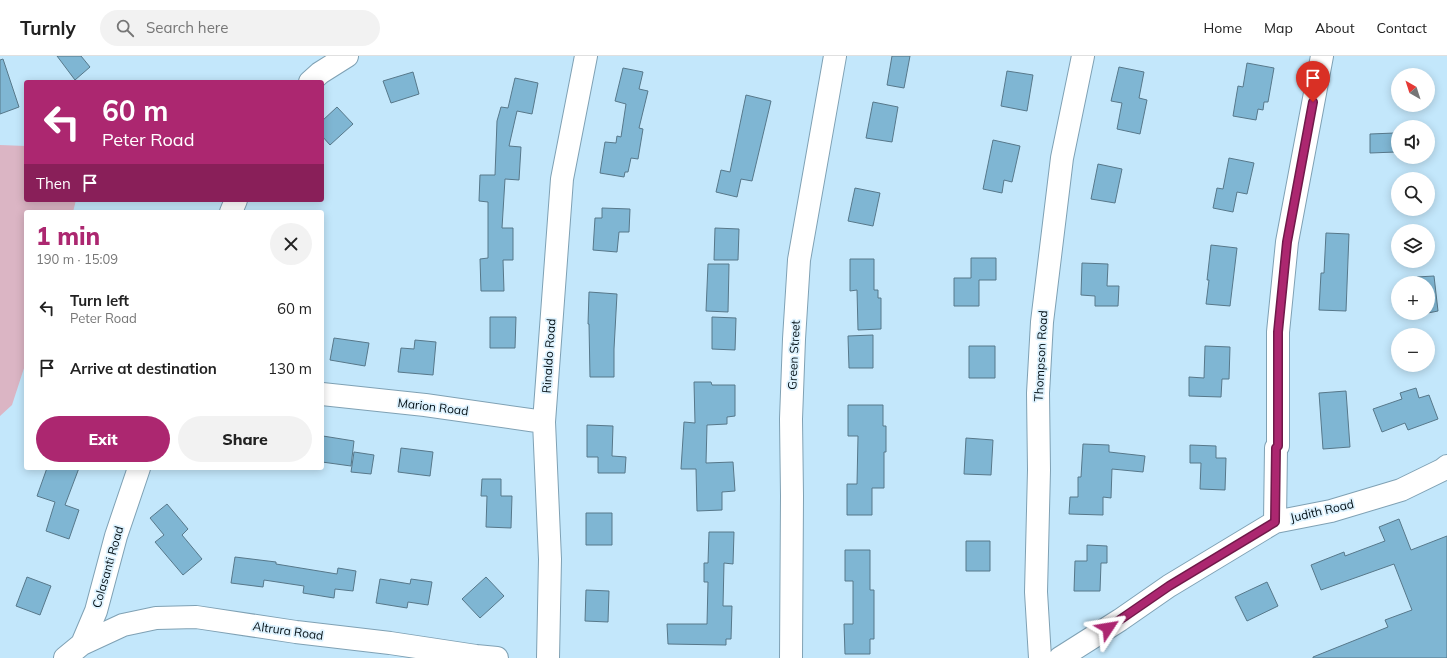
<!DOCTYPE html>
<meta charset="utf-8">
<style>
:root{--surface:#fff;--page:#f2f2f2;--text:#222;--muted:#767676;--line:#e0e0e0;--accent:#ac2770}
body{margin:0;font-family:Mulish,sans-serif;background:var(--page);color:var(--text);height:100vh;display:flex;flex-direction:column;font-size:15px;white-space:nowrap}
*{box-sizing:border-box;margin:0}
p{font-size:13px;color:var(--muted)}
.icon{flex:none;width:22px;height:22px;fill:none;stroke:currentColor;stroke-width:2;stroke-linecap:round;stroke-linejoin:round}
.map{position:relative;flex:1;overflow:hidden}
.sheet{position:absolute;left:24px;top:154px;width:300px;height:260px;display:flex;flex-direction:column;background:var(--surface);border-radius:4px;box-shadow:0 2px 10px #0003}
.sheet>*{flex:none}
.top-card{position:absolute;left:24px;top:24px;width:300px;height:122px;border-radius:4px;box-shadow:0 2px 10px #0003;background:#ac2770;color:#fff;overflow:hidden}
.needle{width:26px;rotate:321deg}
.controls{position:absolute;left:1391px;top:12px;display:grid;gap:8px}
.controls a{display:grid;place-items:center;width:44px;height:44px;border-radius:50%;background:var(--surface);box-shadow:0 2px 10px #0003;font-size:20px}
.pin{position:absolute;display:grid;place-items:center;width:34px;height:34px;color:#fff;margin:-41px -17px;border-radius:50% 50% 50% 0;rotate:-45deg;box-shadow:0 0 4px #0007}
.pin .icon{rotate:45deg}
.me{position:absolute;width:44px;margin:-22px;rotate:57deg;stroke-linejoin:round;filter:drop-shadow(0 0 3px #0008)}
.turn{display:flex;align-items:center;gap:14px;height:84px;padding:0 12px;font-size:18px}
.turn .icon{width:52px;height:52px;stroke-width:2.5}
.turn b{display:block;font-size:28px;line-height:34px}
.then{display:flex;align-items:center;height:38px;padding:0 12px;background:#0003;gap:8px;font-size:15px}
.round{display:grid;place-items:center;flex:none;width:42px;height:42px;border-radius:21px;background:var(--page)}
.head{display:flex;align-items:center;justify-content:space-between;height:68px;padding:0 12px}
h1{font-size:24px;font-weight:800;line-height:30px;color:var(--accent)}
.action{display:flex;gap:8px;margin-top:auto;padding:8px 12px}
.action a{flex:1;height:46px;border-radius:24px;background:var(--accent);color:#fff;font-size:16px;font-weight:800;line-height:46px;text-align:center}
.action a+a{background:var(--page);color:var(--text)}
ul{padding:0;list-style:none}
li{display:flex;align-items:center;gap:12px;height:60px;padding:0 12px}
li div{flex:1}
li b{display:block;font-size:15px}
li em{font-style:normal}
header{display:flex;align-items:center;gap:24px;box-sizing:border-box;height:56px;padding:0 20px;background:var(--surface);border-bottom:1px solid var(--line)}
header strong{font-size:19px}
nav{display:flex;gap:22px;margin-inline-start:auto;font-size:14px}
.search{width:280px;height:36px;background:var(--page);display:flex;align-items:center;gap:10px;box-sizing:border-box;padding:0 14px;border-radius:22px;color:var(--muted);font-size:15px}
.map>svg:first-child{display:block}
.green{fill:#dbb5c4}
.building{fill:#7fb6d3;stroke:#57788a}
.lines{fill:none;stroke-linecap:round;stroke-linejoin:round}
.minor-casing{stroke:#7fa1b4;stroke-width:24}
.major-casing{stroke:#7fa1b4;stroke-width:24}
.minor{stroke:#fff;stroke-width:22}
.major{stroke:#fff;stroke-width:22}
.route-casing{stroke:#701949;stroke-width:10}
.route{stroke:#ac2770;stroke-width:7}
.labels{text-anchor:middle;stroke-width:3.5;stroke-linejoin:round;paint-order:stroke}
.street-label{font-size:12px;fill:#030f15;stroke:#ddf2fe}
</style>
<header>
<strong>Turnly</strong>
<div class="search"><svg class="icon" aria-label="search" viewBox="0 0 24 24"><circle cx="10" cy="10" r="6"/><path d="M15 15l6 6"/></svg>Search here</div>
<nav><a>Home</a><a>Map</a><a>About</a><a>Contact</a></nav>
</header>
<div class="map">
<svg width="1447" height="602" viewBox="0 0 1447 602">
<rect width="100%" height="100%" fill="#c3e7fb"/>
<path class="green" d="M0,89L26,90V144H76L73,156H26V306L12,349L0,360Z"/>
<path class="building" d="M57,0H81L90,11L75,24Z
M892,0H910L904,32L887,29Z
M3,3L19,51L0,58V4Z
M1247,7L1274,12L1268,46H1264L1263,54L1258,53L1256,64L1233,60L1238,30L1243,31Z
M1119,11L1144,16L1139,42L1147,44L1140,78L1117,73L1122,47L1111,45Z
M623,12L643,16L639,33L648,35L639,72L643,73L638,103L631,102L628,116H625L624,121L600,117L605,86L616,87L617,80L621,81L626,48L615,45Z
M1007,15L1033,19L1027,55L1001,50Z
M413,16L419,38L391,47L383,25Z
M515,22L538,27L532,58L517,55L509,90L521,91L519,124L505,123L502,172H513V204H503L504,235H481L480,203L488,202V146L479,145L480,119H495L497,65L501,51L508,52Z
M746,39L771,45L752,125L741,123L737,141L716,136L721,114L730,116Z
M873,46L898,51L892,86L866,82Z
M337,51L353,68L330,89L322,80V65Z
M1395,77L1396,96L1370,97V78Z
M993,84L1020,90L1012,126L1004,124L1002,137L983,133Z
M1229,102L1254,107L1247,138L1237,136L1233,156L1213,152L1217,132L1223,133Z
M1098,108L1122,113L1115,147L1091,143Z
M855,132L880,137L873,170L848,165Z
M602,152L630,153L629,176H619L617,196L593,194L595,162H602Z
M715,172L739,173L738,204H714Z
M1326,177L1349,178L1346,255L1319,254L1321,217H1324Z
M1211,189L1237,192L1230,250L1206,248L1209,224H1207Z
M971,202H996V224H979V250H954V222H971Z
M850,203H874V234H878V242H881V273L858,274L857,234L850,235Z
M1082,207L1108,208L1107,230H1119L1118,250H1095V240L1081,239Z
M708,208H729L728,256L706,255Z
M1434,220L1438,255L1428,257V227H1417V221Z
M589,236L617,238L614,293V321H590L589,268H588Z
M490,261H516L515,292H490Z
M712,261L736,262L735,294L712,293Z
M873,279V312H849L848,280Z
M334,282L369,287L365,310L330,304Z
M415,284L436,286L433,319L398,316L401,292L414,293Z
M969,290H995V322H969Z
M1205,290L1230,291L1229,323H1222L1221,341L1189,340V321L1204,322Z
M694,326H711L712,329H735V360L727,361V368L707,369L706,407L733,406L735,435L722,436V454L697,455L696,413H681L684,366L695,367Z
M1416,332L1419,342L1429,339L1438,363L1408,374L1405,367L1382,376L1373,353L1402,343L1400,337Z
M1346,335L1350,391L1323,393L1319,337Z
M848,349H883V370H886V396H884V432H872V459H847V428H857L858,380H848Z
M587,369L613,370L612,400L626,401L625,417H598V401H587Z
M323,380L354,385L351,410L322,406Z
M966,382L993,384L991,419L964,418Z
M1083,388L1109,389V396L1145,400L1143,416L1112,413L1111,442L1103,441V459L1069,458L1070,441H1078V421H1081Z
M1190,389L1216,390V402H1226L1225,434L1200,433L1201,407H1190Z
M401,392L433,396L430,420L398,416Z
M354,396L374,399L371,418L351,416Z
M47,412H79L65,449L79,454L69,483L46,475L55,446L37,440Z
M482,423H501V440H512L511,472L486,471L487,440H481Z
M167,448L188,473L182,479L202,503L183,519L155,486L164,479L150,462Z
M586,457H612V489H586Z
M1399,463L1411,494L1447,480V602H1313V601L1388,571L1385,564L1412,554L1394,508L1321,534L1311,509L1344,496L1345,500L1385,485L1379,471Z
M709,476H734L733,508L724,507L723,550H732L731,583H726V589L668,588L667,568H707L708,526H704V507H708Z
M966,485H990V515H966Z
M1087,489L1107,490V507H1101L1100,535H1074L1075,505H1087Z
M845,494H870V534H874V583H870V598H845L844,568H853V525H845Z
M235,501L276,506V508L337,518L338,512L356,515L353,535L335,533L334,542L303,537L304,530L264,524L263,531L231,527Z
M27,521L51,530L40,559L16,550Z
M486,521L504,540L480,562L462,543Z
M380,523L410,528L411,523L432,526L428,549L408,546L407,552L376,547Z
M1267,526L1278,550L1247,565L1235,541Z
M586,534L609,535L608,566L585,565Z"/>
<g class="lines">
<defs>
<path id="minor" d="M310,26L320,17L347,0
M231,156L236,144
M322,338L425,349L544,366
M1275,466L1276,392L1278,390V276L1287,186L1322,0
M82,588L123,569L156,562L196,561L296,576L390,587L476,600L497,602
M65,602L82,588L96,555L116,480L139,412
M548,602L550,503L544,366L562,123L586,0
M1040,602L1036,536L1039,414L1038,337L1042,266L1062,102L1083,0
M1060,602L1120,564L1169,530L1275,466L1331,455L1401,434L1442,414L1447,410"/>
<path id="major" d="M791,602L792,440L791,363L794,283L799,204L835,0"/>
</defs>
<use href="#minor" class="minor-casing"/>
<use href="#major" class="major-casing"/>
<use href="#minor" class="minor"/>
<use href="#major" class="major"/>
</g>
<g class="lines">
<defs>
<path id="route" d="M1108,572L1169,530L1275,466L1276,392L1278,390V276L1287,186L1313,46"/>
</defs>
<use href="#route" class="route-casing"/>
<use href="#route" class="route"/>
</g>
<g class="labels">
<g class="street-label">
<text transform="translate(794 299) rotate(-87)" y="4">Green Street</text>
<text transform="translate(549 300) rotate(-86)" y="4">Rinaldo Road</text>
<text transform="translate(1041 300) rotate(-87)" y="4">Thompson Road</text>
<text transform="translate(433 351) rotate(7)" y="4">Marion Road</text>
<text transform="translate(1322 455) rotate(-13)" y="4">Judith Road</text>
<text transform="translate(108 511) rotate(-74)" y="4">Colasanti Road</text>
<text transform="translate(288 575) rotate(8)" y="4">Altrura Road</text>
</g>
</g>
</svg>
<div class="controls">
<a><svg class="needle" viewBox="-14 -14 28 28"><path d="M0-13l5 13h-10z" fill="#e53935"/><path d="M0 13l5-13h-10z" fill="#767676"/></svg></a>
<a><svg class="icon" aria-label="sound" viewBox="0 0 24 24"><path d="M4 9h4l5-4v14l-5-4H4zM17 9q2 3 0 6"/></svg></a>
<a><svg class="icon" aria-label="search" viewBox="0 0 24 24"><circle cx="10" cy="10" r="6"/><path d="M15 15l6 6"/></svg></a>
<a><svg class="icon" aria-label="layers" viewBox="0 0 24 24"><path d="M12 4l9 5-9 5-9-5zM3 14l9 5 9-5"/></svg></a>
<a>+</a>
<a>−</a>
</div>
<div class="pin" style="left:1313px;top:46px;background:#d93025"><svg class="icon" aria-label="arrive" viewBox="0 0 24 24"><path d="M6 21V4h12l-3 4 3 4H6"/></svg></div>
<svg class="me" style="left:1108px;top:572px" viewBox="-20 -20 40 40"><path d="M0-17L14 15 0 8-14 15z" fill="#ac2770" stroke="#fff" stroke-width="4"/></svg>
<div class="top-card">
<div class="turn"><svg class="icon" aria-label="left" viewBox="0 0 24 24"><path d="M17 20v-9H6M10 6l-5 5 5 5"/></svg><div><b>60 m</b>Peter Road</div></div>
<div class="then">Then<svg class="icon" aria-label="arrive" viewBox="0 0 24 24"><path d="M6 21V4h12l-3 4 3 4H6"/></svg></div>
</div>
<section class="sheet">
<div class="head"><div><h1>1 min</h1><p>190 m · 15:09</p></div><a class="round"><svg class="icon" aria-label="close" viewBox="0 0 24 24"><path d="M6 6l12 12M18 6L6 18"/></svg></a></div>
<ul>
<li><svg class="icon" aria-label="left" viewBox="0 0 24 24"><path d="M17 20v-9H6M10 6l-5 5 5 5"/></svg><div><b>Turn left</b><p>Peter Road</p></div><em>60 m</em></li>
<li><svg class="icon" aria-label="arrive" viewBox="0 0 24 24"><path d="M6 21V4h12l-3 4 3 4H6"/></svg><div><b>Arrive at destination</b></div><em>130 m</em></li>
</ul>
<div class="action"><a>Exit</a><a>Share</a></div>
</section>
</div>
